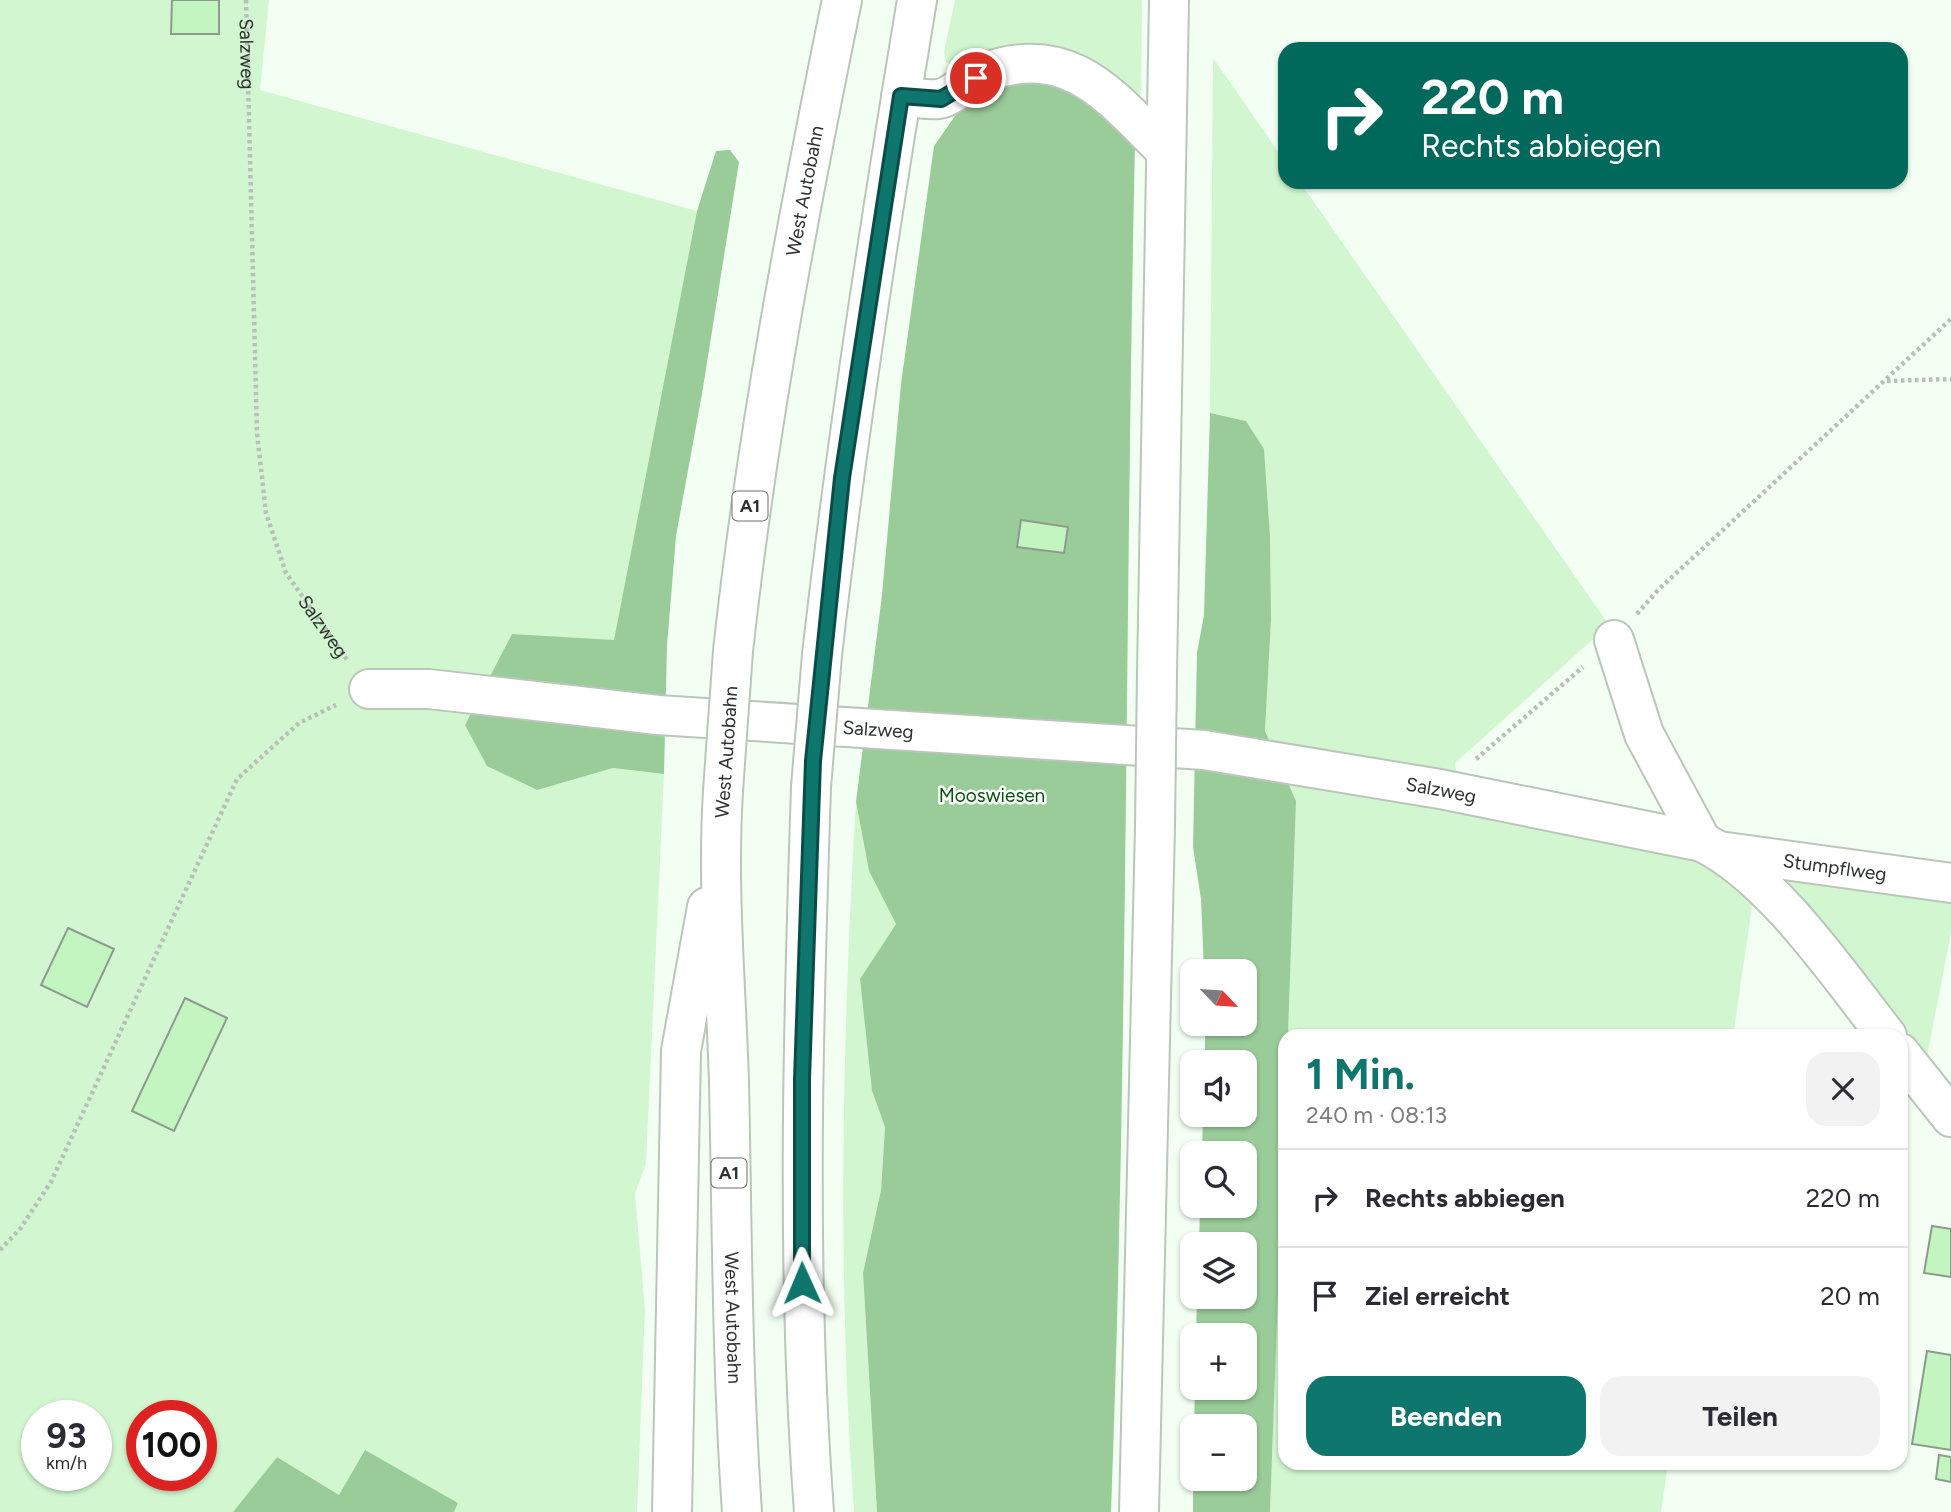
<!DOCTYPE html>
<html lang="de">
<meta charset="utf-8">
<style>
:root{--surface:#fff;--page:#f2f2f3;--text:#2b2b33;--muted:#7c7c81;--line:#e1e1e2;--accent:#0f766e}
body{margin:0;font-family:Figtree,sans-serif;background:var(--page);color:var(--text);height:100vh;display:flex;flex-direction:column;font-size:26px;white-space:nowrap}
*{box-sizing:border-box;margin:0}
p{font-size:23px;color:var(--muted)}
.icon{flex:none;width:38px;height:38px;fill:none;stroke:currentColor;stroke-width:2;stroke-linecap:round;stroke-linejoin:round}
.map{position:relative;flex:1;overflow:hidden}
.side{position:absolute;left:1278px;top:1029px;width:630px;height:441px;display:flex;flex-direction:column;background:var(--surface);border-radius:21px;box-shadow:0 2px 5px #0004}
.side>*{flex:none}
.banner{position:absolute;left:1278px;top:42px;width:630px;height:147px;border-radius:21px;box-shadow:0 2px 5px #0004;background:#00695c;color:#fff;overflow:hidden}
.needle{width:46px;rotate:115deg}
.fabs{position:absolute;left:1180px;top:959px;display:grid;gap:14px}
.fabs a{display:grid;place-items:center;width:77px;height:77px;border-radius:14px;background:var(--surface);box-shadow:0 2px 5px #0004;font-size:35px}
.speed{position:absolute;left:21px;top:1400px;display:flex;gap:14px;font-size:35px;font-weight:700;text-align:center}
.speed>*{display:grid;place-content:center;width:91px;height:91px;border-radius:50%;background:var(--surface);box-shadow:0 2px 5px #0004;line-height:1}
.speed small{font-size:18px;font-weight:400}
.speed .limit{border:10px solid #d22;background:#fff;color:#111}
.pin{position:absolute;display:grid;place-items:center;width:60px;height:60px;color:#fff;margin:-30px;border:4px solid #fff;border-radius:50%;box-shadow:0 2px 7px #0007}
.me{position:absolute;width:77px;margin:-38px;rotate:359deg;stroke-linejoin:round;filter:drop-shadow(0 0 5px #0008)}
.turn{display:flex;align-items:center;gap:24px;height:147px;padding:0 28px;font-size:32px}
.turn .icon{width:91px;height:91px;stroke-width:2.5}
.turn b{display:block;font-size:49px;line-height:60px}
.round{display:grid;place-items:center;flex:none;width:74px;height:74px;border-radius:21px;background:var(--page)}
.headline{display:flex;align-items:center;justify-content:space-between;height:119px;padding:0 28px}
h1{font-size:42px;font-weight:700;line-height:52px;color:var(--accent)}
.primary-button{display:flex;gap:14px;margin-top:auto;padding:14px 28px}
.primary-button a{flex:1;height:80px;border-radius:21px;background:var(--accent);color:#fff;font-size:28px;font-weight:700;line-height:80px;text-align:center}
.primary-button a+a{background:var(--page);color:var(--text)}
ul{padding:0;list-style:none}
li{display:flex;align-items:center;gap:21px;height:98px;padding:0 28px;border-top:2px solid var(--line)}
li div{flex:1}
li b{display:block;font-size:26px}
li em{font-style:normal}
.map>svg:first-child{display:block}
.green{fill:#d2f7d0;fill-rule:evenodd}
.forest{fill:#9acc99}
.building{fill:#c2f5c0;stroke:#8f9a8e;stroke-width:2}
.lines{fill:none;stroke-linecap:round;stroke-linejoin:round}
.minor-casing{stroke:#bbc6ba;stroke-width:42}
.highway-casing{stroke:#bbc6ba;stroke-width:42}
.path{stroke:#b7c1b7;stroke-width:4.5;stroke-dasharray:3.5 3.5;stroke-linecap:butt}
.minor{stroke:#fff;stroke-width:38}
.highway{stroke:#fff;stroke-width:38}
.highway-bridge-casing{stroke:#bbc6ba;stroke-width:42;stroke-linecap:butt}
.highway-bridge{stroke:#fff;stroke-width:38}
.route-casing{stroke:#0a4d48;stroke-width:18}
.route{stroke:#0f766e;stroke-width:12}
.labels{text-anchor:middle;stroke-width:5;stroke-linejoin:round;paint-order:stroke}
.shield{fill:#fff;stroke:#6d706d;stroke-width:2}
.shield-label{font-size:18px;font-weight:bold;fill:#2e322e}
.street-label{font-size:19px;fill:#2e322e;stroke:#fff}
.park-label{font-size:19px;fill:#075210;stroke:#fff}
</style>
<div class="map">
<svg width="1951" height="1512" viewBox="0 0 1951 1512">
<rect width="100%" height="100%" fill="#f2fff2"/>
<path class="green" d="M0,0H269L260,90L697,211L614,641L512,634L585,775L613,768L664,774L646,1163L635,1194L645,1309L637,1512H454L458,1502L339,1495L277,1457L233,1512H0ZM37,1416H96V1475H37ZM142,1416H201V1475H142Z
M955,0H1142L1141,92L1133,102L958,68L946,62L944,52Z
M1213,58L1284,160V182H1300L1609,625L1455,763L1460,801L1684,851L1754,893L1733,1036H1288L1296,801L1265,731L1271,620L1246,421L1210,413Z
M856,802L869,871L896,924L860,979L872,1091L885,1127L881,1190L863,1273L877,1512H854C837,1275 842,1039 856,802Z
M1755,866L1951,870V933L1925,1067Z
M1284,1131V1463H1668L1661,1512H1270Z"/>
<path class="forest" d="M1049,76L1099,101L1135,143C1125,599 1128,1056 1111,1512H877L863,1273L881,1190L885,1127L872,1091L860,979L896,924L869,871L856,802L882,595L901,384L934,146L969,96L1003,78Z
M730,150L739,162L702,394L676,536L667,646L664,774L613,768L537,790L487,766L465,725L512,634L614,640L697,211L716,151Z
M1210,413L1246,421L1264,449L1270,537L1271,620L1265,731L1296,801L1288,1036H1284V1131L1270,1512H1193V1479H1244V1426H1194L1195,1388H1244V1335H1196L1197,1297H1244V1244H1199L1200,1206H1244V1153H1202L1203,1115H1244V1062H1205V1024H1244V971H1204L1201,899L1193,847L1197,653L1204,615Z
M365,1450L458,1503L454,1512H233L277,1457L339,1495Z"/>
<path class="building" d="M172,0H219V34H171Z
M1021,520L1068,527L1064,553L1017,547Z
M68,928L114,949L87,1007L41,985Z
M185,998L227,1018L174,1131L132,1111Z
M1932,1226L1951,1229V1277L1924,1273Z
M1927,1351L1951,1355V1450L1912,1444Z
M1939,1455L1951,1457V1482L1936,1479Z"/>
<g class="lines">
<defs>
<g id="minor">
<path d="M901,97C913,97 926,100 938,99C951,98 974,76 989,71C1073,43 1112,99 1166,151"/>
<path d="M1614,640L1644,734L1702,842"/>
<path id="s2" d="M369,689H429L658,715L1204,750L1440,789L1702,842C1773,877 1838,974 1887,1036"/>
<path id="s3" d="M1719,851L1951,883"/>
<path d="M1900,1053L1951,1117"/>
</g>
<g id="highway">
<path id="s4" d="M733,651C757,432 798,215 842,0"/>
<path d="M822,655C847,435 881,218 917,0"/>
<path d="M1157,674L1169,0"/>
<path d="M811,787C803,1029 796,1270 814,1512"/>
<path id="s5" d="M723,791C717,888 726,985 729,1082C732,1226 732,1369 742,1512"/>
<path d="M672,1512L681,1051L707,907"/>
<path d="M1139,1512L1155,826"/>
</g>
</defs>
<use href="#minor" class="minor-casing"/>
<use href="#highway" class="highway-casing"/>
<g class="path">
<path id="s1" d="M246,0L257,433L266,513L286,573L348,661"/>
<path d="M1887,381L1951,379"/>
<path d="M1637,614L1658,590L1951,319"/>
<path d="M1476,759L1583,667"/>
<path d="M0,1250L20,1229L51,1182L237,779L299,723L336,705"/>
</g>
<use href="#minor" class="minor"/>
<use href="#highway" class="highway"/>
<defs>
<path id="highway-bridge" d="M811,787L822,655
M723,791L733,651
M1155,826L1157,674"/>
</defs>
<use href="#highway-bridge" class="highway-bridge-casing"/>
<use href="#highway-bridge" class="highway-bridge"/>
</g>
<g class="lines">
<defs>
<path id="route" d="M802,1283V1079L813,761L842,478L901,96L941,99L976,78"/>
</defs>
<use href="#route" class="route-casing"/>
<use href="#route" class="route"/>
</g>
<g class="labels">
<g class="shield">
<rect x="732.5" y="491.5" width="35" height="29" rx="5"/>
<rect x="711.5" y="1158.5" width="35" height="29" rx="5"/>
</g>
<g class="shield-label">
<text x="750" y="512">A1</text>
<text x="729" y="1179">A1</text>
</g>
<g class="street-label">
<text dy="7" stroke="none"><textPath href="#s1" startOffset="54">Salzweg</textPath></text>
<text dy="7" stroke="none"><textPath href="#s4" startOffset="466">West Autobahn</textPath></text>
<text dy="7" stroke="none"><textPath href="#s1" startOffset="642">Salzweg</textPath></text>
<text dy="7" stroke="none"><textPath href="#s2" startOffset="511">Salzweg</textPath></text>
<text transform="translate(726 752) rotate(-86)" y="7">West Autobahn</text>
<text dy="7" stroke="none"><textPath href="#s2" startOffset="1078">Salzweg</textPath></text>
<text dy="7" stroke="none"><textPath href="#s3" startOffset="117">Stumpflweg</textPath></text>
<text dy="7" stroke="none"><textPath href="#s5" startOffset="527">West Autobahn</textPath></text>
</g>
<g class="park-label">
<text x="992" y="802">Mooswiesen</text>
</g>
</g>
</svg>
<div class="fabs">
<a><svg class="needle" viewBox="-14 -14 28 28"><path d="M0-13l5 13h-10z" fill="#e53935"/><path d="M0 13l5-13h-10z" fill="#7c7c81"/></svg></a>
<a><svg class="icon" aria-label="sound" viewBox="0 0 24 24"><path d="M4 9h4l5-4v14l-5-4H4zM17 9q2 3 0 6"/></svg></a>
<a><svg class="icon" aria-label="search" viewBox="0 0 24 24"><circle cx="10" cy="10" r="6"/><path d="M15 15l6 6"/></svg></a>
<a><svg class="icon" aria-label="layers" viewBox="0 0 24 24"><path d="M12 4l9 5-9 5-9-5zM3 14l9 5 9-5"/></svg></a>
<a>+</a>
<a>−</a>
</div>
<div class="speed"><div>93<small>km/h</small></div><div class="limit">100</div></div>
<div class="pin" style="left:976px;top:78px;background:#d93025"><svg class="icon" aria-label="arrive" viewBox="0 0 24 24"><path d="M6 21V4h12l-3 4 3 4H6"/></svg></div>
<svg class="me" style="left:802px;top:1283px" viewBox="-20 -20 40 40"><path d="M0-17L14 15 0 8-14 15z" fill="#0f766e" stroke="#fff" stroke-width="4"/></svg>
<div class="banner">
<div class="turn"><svg class="icon" aria-label="right" viewBox="0 0 24 24"><path d="M7 20v-9h11M14 6l5 5-5 5"/></svg><div><b>220 m</b>Rechts abbiegen</div></div>
</div>
<section class="side">
<div class="headline"><div><h1>1 Min.</h1><p>240 m · 08:13</p></div><a class="round"><svg class="icon" aria-label="close" viewBox="0 0 24 24"><path d="M6 6l12 12M18 6L6 18"/></svg></a></div>
<ul>
<li><svg class="icon" aria-label="right" viewBox="0 0 24 24"><path d="M7 20v-9h11M14 6l5 5-5 5"/></svg><div><b>Rechts abbiegen</b></div><em>220 m</em></li>
<li><svg class="icon" aria-label="arrive" viewBox="0 0 24 24"><path d="M6 21V4h12l-3 4 3 4H6"/></svg><div><b>Ziel erreicht</b></div><em>20 m</em></li>
</ul>
<div class="primary-button"><a>Beenden</a><a>Teilen</a></div>
</section>
</div>
